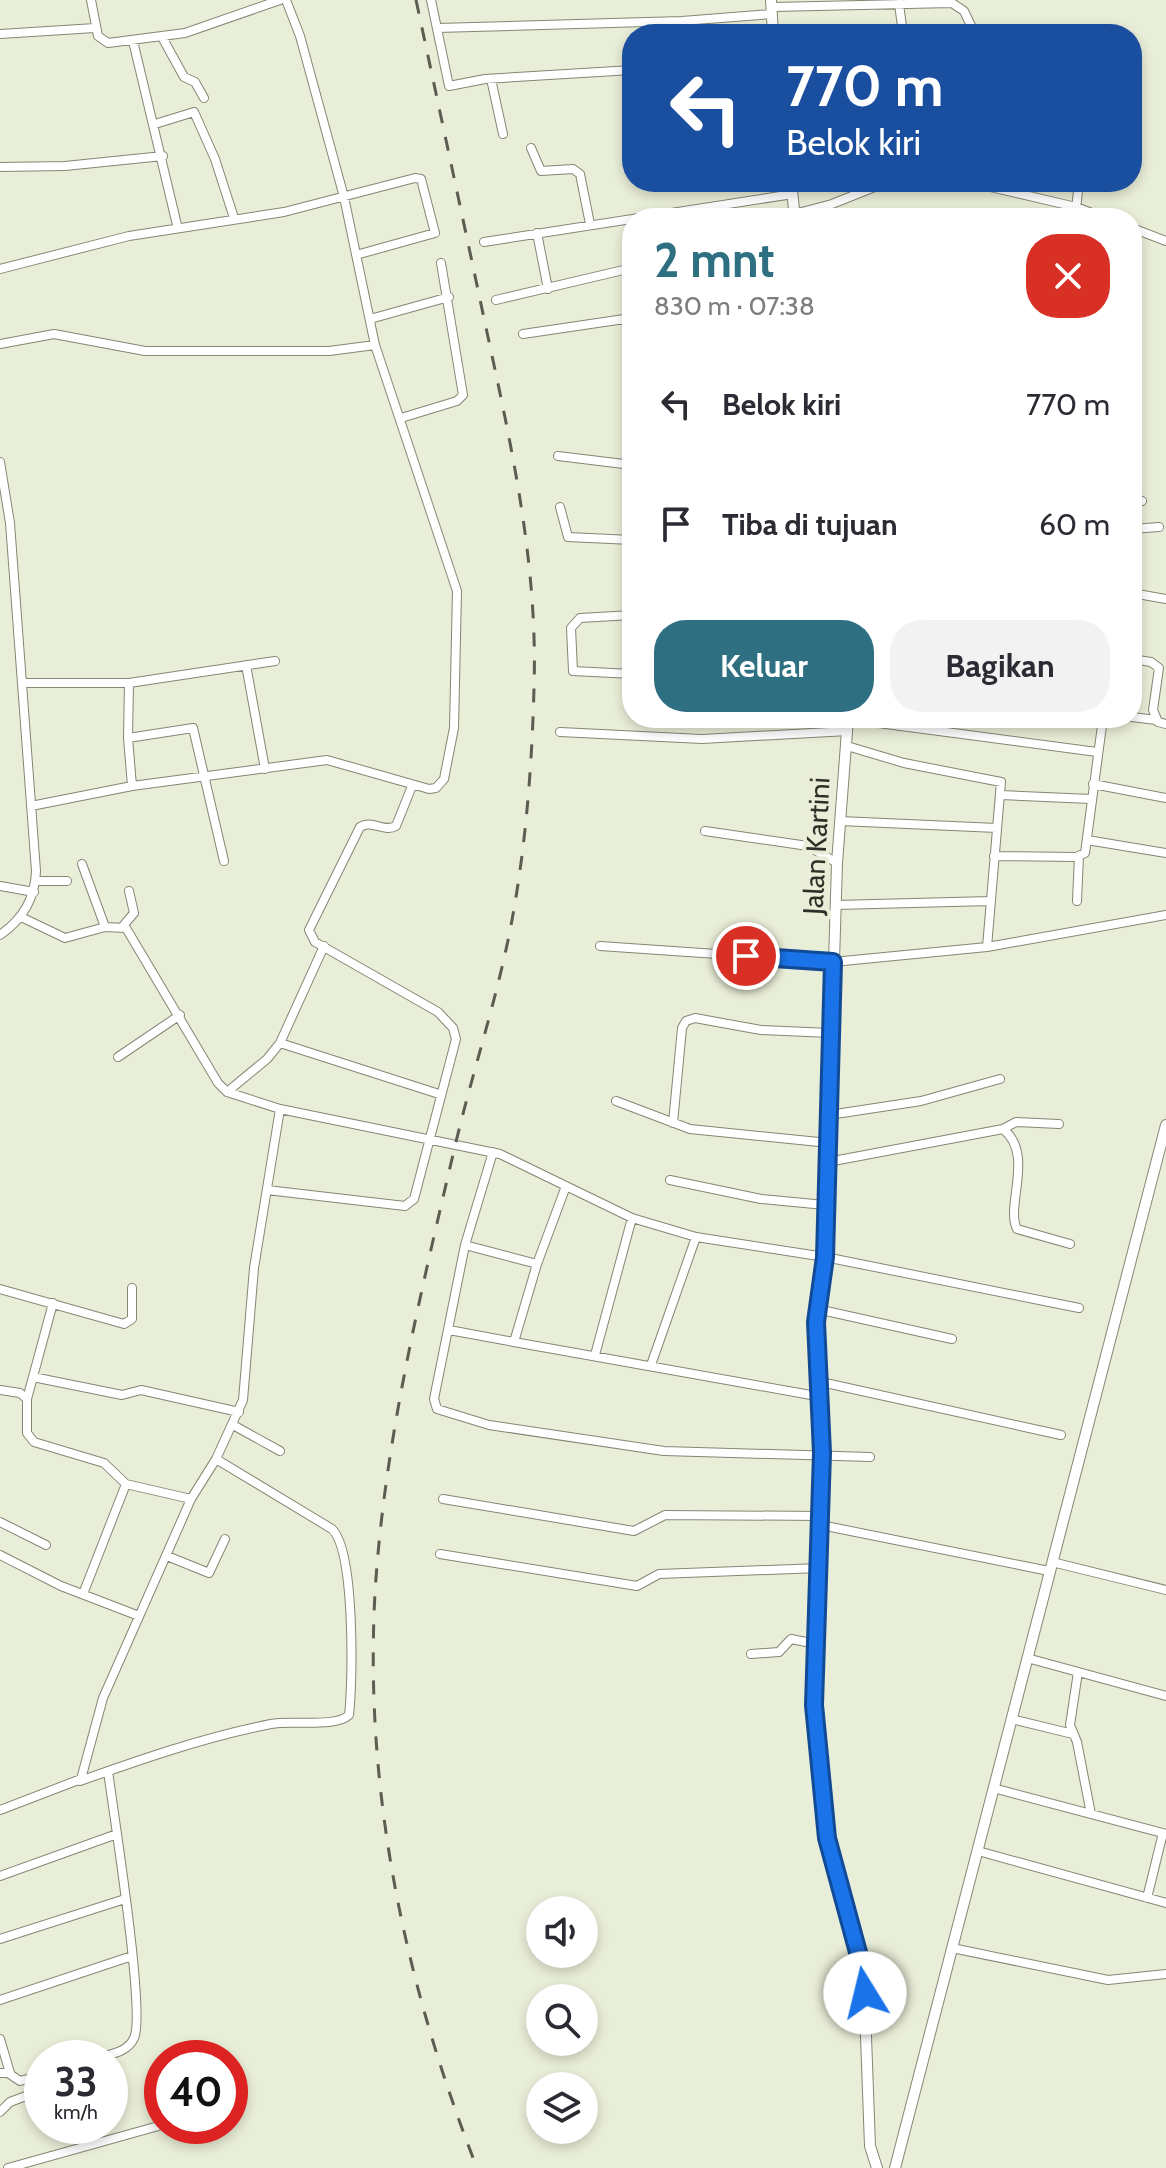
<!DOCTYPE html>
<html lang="id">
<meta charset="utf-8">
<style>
:root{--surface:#fff;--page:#f2f2f3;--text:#2b2b33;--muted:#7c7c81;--accent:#2e7082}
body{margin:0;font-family:Cabin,sans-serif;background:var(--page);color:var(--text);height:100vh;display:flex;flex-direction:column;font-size:30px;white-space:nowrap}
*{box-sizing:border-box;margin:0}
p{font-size:26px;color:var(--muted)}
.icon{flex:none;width:44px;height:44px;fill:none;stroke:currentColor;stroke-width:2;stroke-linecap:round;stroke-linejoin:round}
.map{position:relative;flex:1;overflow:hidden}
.drawer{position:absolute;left:622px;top:208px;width:520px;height:520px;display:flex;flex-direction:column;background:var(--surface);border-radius:32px;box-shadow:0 4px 12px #0003}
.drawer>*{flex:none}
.guide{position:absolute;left:622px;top:24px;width:520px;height:168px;border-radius:32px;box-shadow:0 4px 12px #0003;background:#1a4fa0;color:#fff;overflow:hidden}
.tools{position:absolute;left:526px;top:1896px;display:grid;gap:16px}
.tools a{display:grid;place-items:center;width:72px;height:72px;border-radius:50%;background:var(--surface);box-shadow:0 4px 12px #0003;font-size:40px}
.speed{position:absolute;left:24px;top:2040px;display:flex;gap:16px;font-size:40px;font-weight:700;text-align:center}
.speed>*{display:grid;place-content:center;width:104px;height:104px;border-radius:50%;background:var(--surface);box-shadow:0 4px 12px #0003;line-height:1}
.speed small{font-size:20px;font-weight:400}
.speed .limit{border:12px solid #d22;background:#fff;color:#111}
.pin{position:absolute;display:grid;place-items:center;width:68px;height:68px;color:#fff;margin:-34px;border:4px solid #fff;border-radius:50%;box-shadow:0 2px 8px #0007}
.me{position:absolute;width:88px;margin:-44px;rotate:351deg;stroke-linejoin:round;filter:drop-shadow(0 0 6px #0008)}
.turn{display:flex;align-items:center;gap:28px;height:168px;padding:0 32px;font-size:36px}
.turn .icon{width:104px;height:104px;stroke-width:2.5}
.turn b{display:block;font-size:56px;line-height:68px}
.round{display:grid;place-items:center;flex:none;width:84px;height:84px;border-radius:32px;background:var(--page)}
.headline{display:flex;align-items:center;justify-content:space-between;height:136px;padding:0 32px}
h1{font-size:48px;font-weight:700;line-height:60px;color:var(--accent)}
.button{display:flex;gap:16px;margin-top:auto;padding:16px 32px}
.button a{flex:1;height:92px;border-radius:32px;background:var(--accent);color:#fff;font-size:32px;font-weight:700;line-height:92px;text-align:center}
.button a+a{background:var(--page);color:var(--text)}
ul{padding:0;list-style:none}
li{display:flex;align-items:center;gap:24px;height:120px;padding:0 32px}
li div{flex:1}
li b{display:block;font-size:30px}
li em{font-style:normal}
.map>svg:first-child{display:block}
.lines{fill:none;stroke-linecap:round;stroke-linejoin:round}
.minor-casing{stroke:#838774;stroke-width:10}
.tertiary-casing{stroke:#838774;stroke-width:12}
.minor{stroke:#fff;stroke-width:8}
.tertiary{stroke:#fff;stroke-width:10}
.rail{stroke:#5b5d51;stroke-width:3;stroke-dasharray:14 14;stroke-linecap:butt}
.route-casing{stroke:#114b97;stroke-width:20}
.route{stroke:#1a73e8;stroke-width:14}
.labels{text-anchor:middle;stroke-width:8;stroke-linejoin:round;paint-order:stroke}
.street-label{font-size:28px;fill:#2e3027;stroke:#e9eed8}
</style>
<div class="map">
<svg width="1166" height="2168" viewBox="0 0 1166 2168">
<rect width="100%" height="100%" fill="#e9eed8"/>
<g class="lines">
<defs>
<path id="minor" d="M91,0L98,36L108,43L185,33L280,0
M431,0L449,86L485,79L632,70
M899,4L903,34
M772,7L952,3L964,11L975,34
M437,28L682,21L772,14
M0,34L95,28
M162,37L184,77L195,82L204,98
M133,41L177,225
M491,79L503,134
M155,124L194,112L215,159L234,218
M531,148L541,171L573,169L580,174L590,224
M0,167L65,166L163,156
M969,182L1076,207L1105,218
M794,214L832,204L887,182
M1075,218L1079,182
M1132,228L1166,241
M537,233L548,289
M484,242L793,194
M0,269L129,236L284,212L415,178L421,179L435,233L356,255
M496,300L632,268
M627,318L630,465
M370,319L449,297
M523,334L631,318
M0,344L54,334L145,351H329L375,345
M401,418L457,401L463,395L441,263
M558,456L632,465
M0,462L10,523L36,871C35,899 23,919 0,935
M1132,499L1142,501
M560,507L568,537L632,540
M1132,529L1159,527
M1132,593L1166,599
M632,615L580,618L571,628L573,671L632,674
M1132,659L1151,662L1159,668L1153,710L1158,722L1166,724
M246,665L265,769
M22,683H129L275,661
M129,683L128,738L132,786
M1132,717L1156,720
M848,719L1097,752
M560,732L702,739L848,731
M128,738L193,728L224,861
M847,746L904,763L1001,782L987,947
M1093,784L1166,798
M1001,795L1091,799
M31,806L132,786L327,760L429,789L436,788L444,779L454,728L457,591L375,345L344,197L300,36L286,0
M840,821L997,828
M705,831L808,846L837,863
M1087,840L1166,853
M994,856L1076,857L1085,853L1103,718
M82,864L105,927
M36,881H67
M0,886L34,892
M1077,901L1079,856
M836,905L991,901
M21,917L65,938L105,927L126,928L218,1083L227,1092L280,1109L500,1154L632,1218L696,1237L825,1257L1079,1308
M123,926L134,913L129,891
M600,946L833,962L987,947L1166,915
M280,1043L439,1094
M118,1057L180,1015
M227,1092L267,1059L280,1043L324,946
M616,1101L690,1129L829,1143
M829,1115L921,1101L1000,1079
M673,1123L682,1028L686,1021L695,1018L761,1030L830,1033
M1003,1129L1016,1122L1059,1124
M493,1152L465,1245L434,1399L437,1409L489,1425L664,1451L870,1457
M828,1162L1003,1129C1035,1154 1005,1206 1017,1229L1070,1244
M670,1180L761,1199L825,1205
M566,1186L537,1264L514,1342L822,1397
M267,1190L405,1206L414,1199L456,1039L453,1028L438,1012L315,942L309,930L360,827C372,819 384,833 396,826L412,786
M465,1245L537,1264
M0,1289L124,1324L132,1319V1288
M817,1309L952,1339
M449,1330L514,1342
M595,1355L632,1218
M651,1365L696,1237
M33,1377L122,1395L141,1390L239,1412
M821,1382L1061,1435
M0,1390L20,1393L27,1399V1433L34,1442L104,1463L126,1484L191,1499
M27,1399L53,1303
M233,1425L280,1451
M443,1499L634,1531L665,1515L821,1516
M0,1522L46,1545
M821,1525L1049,1571
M440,1554L637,1586L659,1574L820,1568
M0,1555L61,1586L139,1616
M167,1556L209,1573L225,1539
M1052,1562L1166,1590
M83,1594L126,1484
M751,1654L779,1652L791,1639L816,1644
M1027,1658L1166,1696
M1078,1672L1070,1725L1077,1742L1091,1814
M1011,1719L1073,1734
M80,1781C142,1759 205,1737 271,1724C291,1720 336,1728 349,1715C353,1681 355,1551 332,1529L216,1459
M993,1788L1166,1834
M0,1810L81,1779L103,1698L191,1499L216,1459L243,1400L254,1268L280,1109
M978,1851L1166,1903
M0,1876L117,1834
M1147,1898L1163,1833
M0,1939L125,1899
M952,1948L1108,1980L1166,1974
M0,2000L132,1956
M0,2039L10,2073
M98,2058C111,2054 128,2052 134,2038C146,2014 113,1810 108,1771
M0,2073H8L20,2081L42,2075
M0,2112L10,2102L34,2093
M8,2168L162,2125"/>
<path id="tertiary" d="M771,0L773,34
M791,182L795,218
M848,718L837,863L825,1257L816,1322L822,1453L814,1705L827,1838L864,1982L870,2146L877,2168
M895,2168L1166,1125"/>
</defs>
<use href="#minor" class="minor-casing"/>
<use href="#tertiary" class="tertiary-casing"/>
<use href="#minor" class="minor"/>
<use href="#tertiary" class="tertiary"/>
<path class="rail" d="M416,0C440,112 464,224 488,337C513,453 538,568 534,688C532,765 526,844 512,920C498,996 473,1070 455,1146C421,1292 384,1443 375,1593C364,1792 405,1984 477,2168"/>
</g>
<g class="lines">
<defs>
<path id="route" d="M746,956L833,962L825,1257L816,1322L822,1453L814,1705L827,1838L859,1956L865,1993"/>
</defs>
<use href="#route" class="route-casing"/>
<use href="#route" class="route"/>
</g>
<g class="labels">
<g class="street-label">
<text transform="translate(816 846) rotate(-87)" y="10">Jalan Kartini</text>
</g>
</g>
</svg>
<div class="tools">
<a><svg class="icon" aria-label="sound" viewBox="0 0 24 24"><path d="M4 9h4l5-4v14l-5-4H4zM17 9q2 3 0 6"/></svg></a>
<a><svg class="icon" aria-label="search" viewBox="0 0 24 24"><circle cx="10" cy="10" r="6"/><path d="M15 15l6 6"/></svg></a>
<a><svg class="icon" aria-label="layers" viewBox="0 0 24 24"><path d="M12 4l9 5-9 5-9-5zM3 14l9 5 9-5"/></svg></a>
</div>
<div class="speed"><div>33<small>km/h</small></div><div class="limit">40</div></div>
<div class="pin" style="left:746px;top:956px;background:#d93025"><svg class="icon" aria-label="arrive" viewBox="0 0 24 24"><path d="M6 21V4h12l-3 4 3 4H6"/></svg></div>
<svg class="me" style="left:865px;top:1993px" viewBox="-20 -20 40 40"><circle r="19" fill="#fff"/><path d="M0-13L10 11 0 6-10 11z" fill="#1a73e8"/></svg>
<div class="guide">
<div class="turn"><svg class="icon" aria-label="left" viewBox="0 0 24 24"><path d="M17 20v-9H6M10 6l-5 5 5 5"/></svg><div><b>770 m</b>Belok kiri</div></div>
</div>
<section class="drawer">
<div class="headline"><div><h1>2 mnt</h1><p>830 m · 07:38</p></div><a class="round" style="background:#d93025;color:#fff"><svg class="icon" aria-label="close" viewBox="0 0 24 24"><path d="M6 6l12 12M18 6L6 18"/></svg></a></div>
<ul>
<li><svg class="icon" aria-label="left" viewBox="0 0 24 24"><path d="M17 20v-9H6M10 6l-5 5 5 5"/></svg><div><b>Belok kiri</b></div><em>770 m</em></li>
<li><svg class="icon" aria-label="arrive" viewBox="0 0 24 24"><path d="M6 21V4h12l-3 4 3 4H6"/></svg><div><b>Tiba di tujuan</b></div><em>60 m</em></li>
</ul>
<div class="button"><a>Keluar</a><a>Bagikan</a></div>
</section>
</div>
